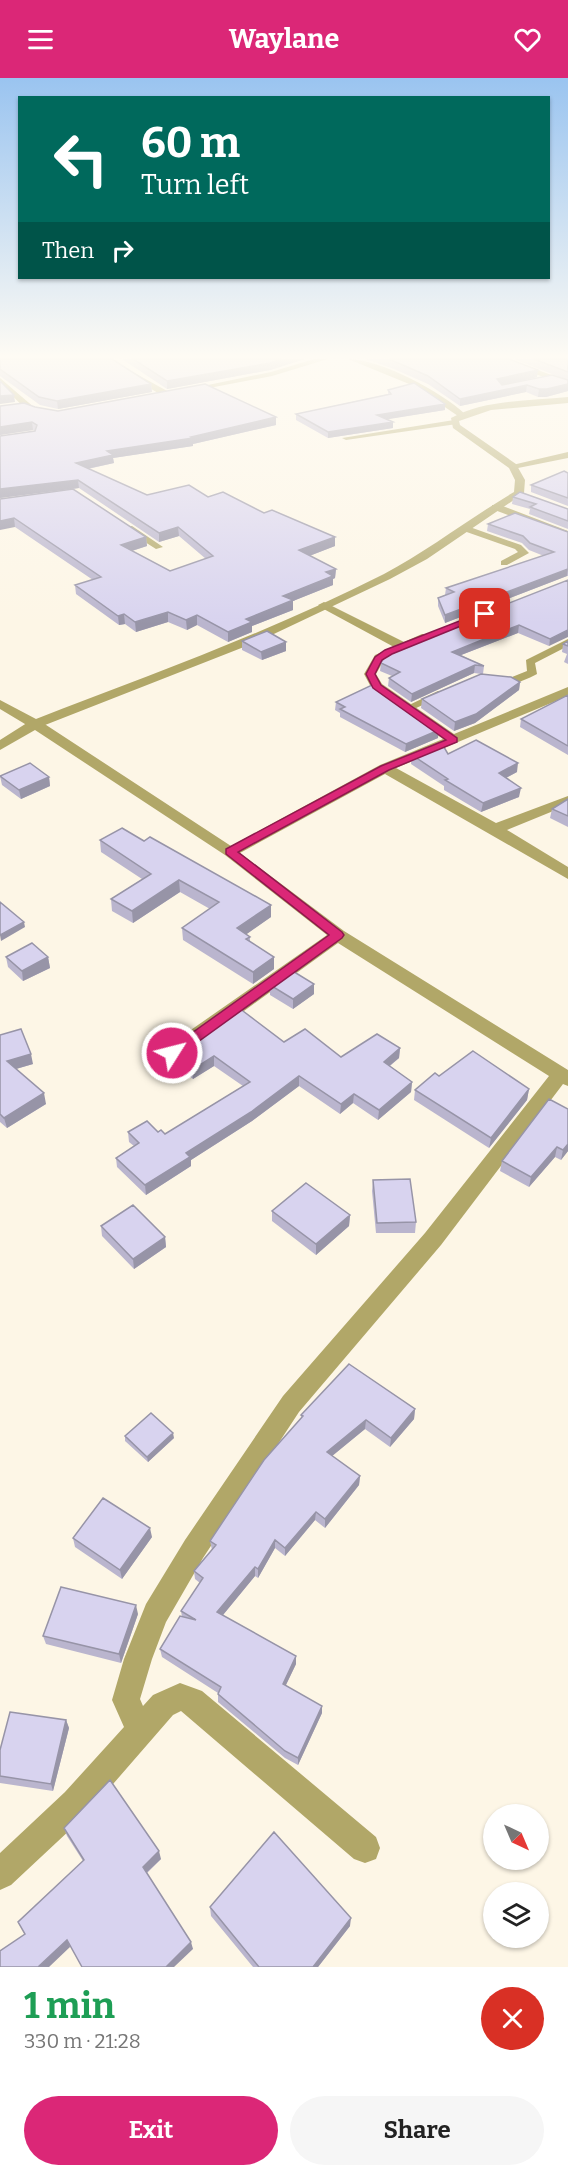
<!DOCTYPE html>
<meta charset="utf-8">
<style>
:root{--surface:#fff;--page:#f6f6f6;--text:#222;--muted:#767676;--accent:#db2777}
body{margin:0;font-family:Bitter,serif;background:var(--page);color:var(--text);height:100vh;display:flex;flex-direction:column;font-size:22px;white-space:nowrap}
*{box-sizing:border-box;margin:0}
p{font-size:20px;color:var(--muted)}
.icon{flex:none;width:33px;height:33px;fill:none;stroke:currentColor;stroke-width:2;stroke-linecap:round;stroke-linejoin:round}
.map{position:relative;height:1889px;overflow:hidden}
.panel{display:flex;flex-direction:column;background:var(--surface);flex:1}
.panel>*{flex:none}
.banner{position:absolute;left:18px;top:18px;width:532px;height:183px;border-radius:0px;box-shadow:0 2px 4px #0004;background:#00695c;color:#fff;overflow:hidden}
.needle{width:39px;rotate:136deg}
.fabs{position:absolute;left:483px;top:1726px;display:grid;gap:12px}
.fabs a{display:grid;place-items:center;width:66px;height:66px;border-radius:50%;background:var(--surface);box-shadow:0 2px 4px #0004;font-size:30px}
.pin{position:absolute;display:grid;place-items:center;width:51px;height:51px;color:#fff;margin:-26px;border-radius:12px;box-shadow:0 3px 9px #0006}
.me{position:absolute;width:66px;margin:-33px;rotate:54deg;stroke-linejoin:round;filter:drop-shadow(0 0 4px #0008)}
.turn{display:flex;align-items:center;gap:21px;height:126px;padding:0 24px;font-size:27px}
.turn .icon{width:78px;height:78px;stroke-width:2.5}
.turn b{display:block;font-size:42px;line-height:51px}
.then{display:flex;align-items:center;height:57px;padding:0 24px;background:#0003;gap:12px;font-size:22px}
.round{display:grid;place-items:center;flex:none;width:63px;height:63px;border-radius:32px;background:var(--page)}
.head{display:flex;align-items:center;justify-content:space-between;height:102px;padding:0 24px}
h1{font-size:36px;font-weight:700;line-height:45px;color:#1e9e55}
.action{display:flex;gap:12px;margin-top:auto;padding:12px 24px}
.action a{flex:1;height:69px;border-radius:36px;background:var(--accent);color:#fff;font-size:24px;font-weight:700;line-height:69px;text-align:center}
.action a+a{background:var(--page);color:var(--text)}
header{display:flex;justify-content:space-between;align-items:center;height:78px;padding:0 24px;background:var(--accent);color:#fff;font-size:27px;font-weight:700}
.map>svg:first-child{display:block}
.lines{fill:none;stroke-linecap:round;stroke-linejoin:round}
.service{fill:#b1a768;fill-rule:evenodd}
.minor{fill:#b1a768;fill-rule:evenodd}
.tertiary{fill:#b1a768;fill-rule:evenodd}
.wall{fill:#bab5ce;fill-rule:evenodd}
.shaded-wall{fill:#9794a7}
.building{fill:#d8d3ef;stroke:#9794a7;stroke-width:1.5}
.route{fill:#db2777;stroke:#8e194d;stroke-width:1.5}
</style>
<header><svg class="icon" aria-label="menu" viewBox="0 0 24 24"><path d="M4 6h16M4 12h16M4 18h16"/></svg>Waylane<svg class="icon" aria-label="heart" viewBox="0 0 24 24"><path d="M12 20l-8-8c-3-5 5-10 8-4 3-6 11-1 8 4z"/></svg></header>
<div class="map">
<svg width="568" height="1889" viewBox="0 0 568 1889">
<rect width="100%" height="100%" fill="#fdf6e6"/>
<g class="lines">
<path class="service" d="M454,342L457,346L346,362L342,360Z
M464,447L521,467L529,475L507,487H501V483L518,474L515,471L461,452L460,450Z
M126,448H132L163,469L156,471L126,452Z
M568,561V568L535,585L537,596C523,603 505,612 492,602L497,599H512L527,593L526,582Z
M438,613L442,614V618L414,631L410,632L405,629Z"/>
<path class="minor" d="M314,281H328L272,298L188,314L184,312L271,294Z
M348,281C380,281 442,314 465,336L458,338L414,308Z
M131,293L169,314L170,316L163,318L128,297L127,295Z
M0,300L36,331L48,334V338L30,335L0,306Z
M568,374V380L513,391L508,388Z
M492,427H500L568,453V460L492,431Z
M324,524L404,564L422,556H430V562L384,582L376,596L382,606L454,656L568,609V618L396,690L496,745L568,718V727L507,752L568,789V801L385,696L240,775L344,853L568,992V1008L563,1006L441,1167L299,1334L203,1480L166,1544L152,1581L140,1621L143,1628L153,1617L180,1605L202,1613L376,1759L380,1770L376,1781L365,1785L354,1781L181,1633L173,1637L87,1736L11,1807L0,1812V1775L65,1714L124,1649L112,1622L124,1581L146,1526L185,1462L283,1318L425,1155L549,998L338,865L179,980L172,981L165,980L163,975L165,970L327,857L225,777L35,652L0,672V662L30,643H40L231,768L380,687L443,661L372,611L364,596L375,577L394,569L320,529L318,527Z"/>
<path class="tertiary" d="M494,281H507L568,303V308Z
M568,319V325L491,332L459,343L460,347L516,386L525,402L524,415L427,481L390,501L259,563L40,649H30L0,631V622L36,641C153,596 272,553 384,496C429,472 470,440 514,414L515,402L509,390L453,350L451,340C485,321 530,323 568,319Z"/>
</g>
<path class="wall" d="M0,281L151,306L152,314L58,331L40,327L0,298Z
M122,281H305L270,292L167,311Z
M366,281H509L537,299L522,303L562,300L514,281H568V313L546,319H538L526,314L460,328L428,306L394,291Z
M388,312L445,326V332L387,341L393,350L328,360L296,342V336L388,316Z
M0,328L35,329L58,333L276,339V347L193,366V368L113,380L114,385L88,391L147,417L208,419L264,435L335,468L309,478L336,491L335,500L333,501V507L293,523V532L252,548V554L228,564L197,547L187,552L168,544L136,554L125,546L119,547L76,516L75,507L93,502L15,449L0,421L68,411L0,420V358L35,353L33,352L0,357ZM79,410L159,464L179,458L206,481L170,493L132,473L147,468L146,459L73,411Z
M568,395V428L531,414V407Z
M513,419L568,431V451L529,436L530,431L512,426Z
M488,446L568,454V498H567L445,545L438,528V520L445,517L446,510L544,478L529,472L522,465L487,453Z
M568,502L549,568L518,555L461,577L484,588L483,596L520,604L519,612L475,645L454,653L421,630L422,621L481,596L474,595L411,624L388,608L389,600L392,598L380,593L381,585Z
M242,563L286,573L262,582L242,572Z
M568,563V586L564,584L567,576L562,574L563,566Z
M568,617V677L520,649L521,641Z
M336,624L438,660L405,674L340,639V635L335,632Z
M448,676L517,694L506,700L519,719L481,734L444,712V708L411,686L412,677Z
M0,698L49,699L50,708L21,721L2,707Z
M568,721V749L550,740L552,731Z
M100,762L271,839L246,856L250,859V864L274,879V891L253,906L183,862L182,850L210,831L180,814L133,845L112,833L111,821L142,801L101,774Z
M6,879H48L50,890L23,903L8,889Z
M314,906V916L293,931L270,917V907Z
M0,957L33,986L16,991L46,1026L7,1050L0,1044Z
M284,964L341,979L400,970L399,980L390,988L412,1004L411,1014L378,1042L353,1025L340,1036L299,1008L252,1043L191,1082V1088L146,1117L117,1089L116,1080L134,1068L129,1064L128,1054H158L165,1056L243,1008L214,988L193,1001L170,983V973Z
M439,998L529,1011L527,1022L489,1070L414,1022L415,1012Z
M549,1021L568,1073L561,1082L555,1079L529,1109L500,1093L502,1083Z
M373,1102L416,1144L415,1155H376L372,1113Z
M272,1133L350,1137L349,1148L316,1177L272,1143Z
M101,1148L165,1159L166,1169L134,1191L102,1158Z
M415,1331L414,1341L390,1369L365,1351L332,1378L360,1398L359,1407L325,1450L315,1442L285,1478L275,1470L258,1500L255,1498L223,1537L296,1586L286,1607L322,1635L298,1687L285,1680L218,1624V1615L162,1579L160,1571L182,1539L181,1533L200,1505L195,1501L194,1493L212,1472L210,1463L301,1340V1337Z
M125,1358L174,1360L148,1384L125,1363Z
M152,1459L122,1501L75,1469L73,1460Z
M138,1536L121,1585L46,1566L43,1558Z
M66,1642L69,1650L53,1713L0,1705V1672Z
M64,1750L161,1781L147,1795L193,1871L70,1869L25,1856L83,1783L67,1758Z
M210,1829L350,1848L318,1889H253L211,1838Z"/>
<path class="shaded-wall" d="M281,281H305L270,292L167,311V303Z
M538,292L537,299L496,309L497,301Z
M151,306L152,314L58,331L57,323Z
M568,306V313L546,319H538L539,311Z
M527,307L526,314L460,328V321Z
M14,317L15,324L0,326V318Z
M445,326V332L377,343V337Z
M276,339V347L193,366V368L113,380L114,385L77,393L76,385L107,373L191,359Z
M32,344L33,352L0,357V349Z
M393,344V350L328,360V354Z
M78,402L79,410L0,420V411Z
M14,440L15,449L0,452V443Z
M178,449L179,458L159,464V455Z
M146,459L147,468L122,476L121,467Z
M335,459V468L299,482V472Z
M336,491L335,500L333,501V507L293,523V532L252,548V554L228,564V554L246,541L283,518L326,494Z
M568,491L567,498L445,545V537Z
M168,534V544L136,554L135,544Z
M124,536L125,546L119,547L118,538Z
M197,537V547L187,552L186,542Z
M519,547L518,555L451,581L452,574Z
M568,552V559L549,568L550,561Z
M286,564V573L262,582L261,574Z
M475,587L474,595L411,624L412,616Z
M520,604L519,612L475,645L454,653L455,644Z
M439,652L438,660L405,674L406,666Z
M518,685L517,694L498,704L499,695Z
M49,699L50,708L21,721L19,712Z
M521,710L519,719L481,734L483,725Z
M179,802L180,814L133,845L132,833Z
M271,827V839L237,863V850Z
M24,844L25,849L1,863L0,857Z
M48,879L50,890L23,903L22,893Z
M274,879V891L253,906V894Z
M314,906V916L293,931V921Z
M400,970L399,980L383,993L384,984Z
M31,976L33,986L9,993L7,983Z
M214,978V988L193,1001L192,992Z
M299,998V1008L252,1043L191,1082V1088L146,1117L145,1107L186,1075Z
M412,1004L411,1014L378,1042L379,1032Z
M529,1011L527,1022L489,1070L491,1060Z
M44,1015L46,1026L7,1050L4,1040Z
M354,1016L353,1025L340,1036L341,1026Z
M568,1066V1073L561,1082L563,1072Z
M557,1069L555,1079L529,1109L531,1099Z
M350,1137L349,1148L316,1177V1166Z
M165,1159L166,1169L134,1191L133,1181Z
M415,1331L414,1341L390,1369L391,1360Z
M366,1342L365,1351L326,1383L327,1374Z
M173,1355L174,1360L148,1384L147,1379Z
M360,1398L359,1407L325,1450V1441Z
M316,1434L315,1442L285,1478V1470Z
M150,1450L152,1459L122,1501L120,1492Z
M275,1462V1470L258,1500V1491Z
M255,1489V1498L218,1543L217,1534Z
M136,1527L138,1536L121,1585L119,1576Z
M296,1578V1586L283,1613V1606Z
M322,1628V1635L298,1687V1680Z
M66,1642L69,1650L53,1713L51,1706Z
M159,1773L161,1781L145,1796L143,1789Z
M351,1840L350,1848L318,1889H313Z
M67,1862L70,1869L49,1889H38Z
M191,1864L193,1871L174,1889H166Z"/>
<path class="building" d="M0,281H112L151,306L57,323L39,319L0,291Z
M133,281H281L270,285L167,303Z
M389,281H509L538,292L497,301L502,307L552,297L568,302V306L547,311H539L527,307L460,321L428,298Z
M534,281H568V294Z
M0,303L14,317L0,318Z
M414,305L445,326L377,337L393,344L328,354L296,336L391,316L388,312Z
M205,306L276,339L191,359L193,360L107,373L113,377L76,385L147,417L189,407L208,419L223,414L264,435L272,432L335,459L299,472L336,491L326,494L333,498L283,518L293,522L246,541L252,544L228,554L197,537L186,542L168,534L135,544L124,536L118,538L75,507L101,499L14,440L0,443V421L73,411L146,459L121,467L170,493L213,478L178,449L159,455L78,402L0,411V358L35,353L37,347L32,344L0,349V328L24,325L35,329L58,333Z
M564,393L568,395V420L531,407Z
M520,414L568,431V443L530,429L536,426L513,419Z
M515,435L568,454V491L445,537L438,520L454,514L446,510L554,474L530,465L523,458L488,446Z
M568,502V552L550,561L519,547L452,574L484,588L475,587L412,616L389,600L400,594L381,585L386,576L407,565Z
M267,553L286,564L261,574L242,563Z
M568,563V568L563,566Z
M481,596L511,599L520,604L476,636L455,644L422,621Z
M374,606L439,652L406,666L340,631L345,629L336,624Z
M568,617V668L521,641Z
M476,662L518,685L499,695L521,710L483,725L445,702L448,701L412,677L441,664L448,676Z
M30,685L49,699L19,712L0,698Z
M568,721V738L552,731Z
M122,750L144,763L150,759L271,827L237,850L250,859L246,861L274,879L253,894L182,850L219,824L179,802L132,833L111,821L151,796L100,762Z
M0,824L24,844L0,857Z
M32,865L48,879L22,893L6,879Z
M291,892L314,906L293,921L270,907Z
M239,930L284,964L305,951L341,979L377,956L400,970L384,984L412,1004L379,1032L354,1016L341,1026L299,998L251,1034L186,1075L190,1079L145,1107L116,1080L139,1065L128,1054L147,1043L158,1054L161,1052L165,1056L250,1004L214,978L192,992L170,973L180,972Z
M21,951L31,976L7,983L44,1015L4,1040L0,1036V957Z
M473,973L529,1011L491,1060L415,1012L435,995L439,998Z
M549,1021L568,1031V1066L563,1072L557,1069L531,1099L502,1083Z
M410,1101L416,1144L377,1145L373,1102Z
M306,1105L350,1137L316,1166L272,1133Z
M133,1127L165,1159L133,1181L101,1148Z
M349,1286L415,1331L391,1360L366,1342L327,1374L360,1398L325,1441L316,1434L285,1470L275,1462L258,1491L255,1489L217,1534L296,1578L283,1606L322,1628L298,1680L285,1673L218,1616L221,1609L160,1571L180,1538L196,1542L181,1533L203,1500L194,1493L216,1467L210,1463L264,1382L303,1338L301,1337Z
M151,1335L173,1355L147,1379L125,1358Z
M103,1420L150,1450L120,1492L73,1460Z
M61,1509L136,1527L119,1576L43,1558Z
M10,1634L66,1642L51,1706L0,1698V1672Z
M110,1702L159,1773L143,1789L191,1864L166,1889H82L67,1862L38,1889H0V1873L25,1856L18,1844L84,1782L64,1750Z
M274,1754L351,1840L313,1889H259L210,1829Z"/>
<linearGradient id="sky" x2="0" y2="1"><stop stop-color="#9ac4f0"/><stop offset="0.51" stop-color="#fefbf4"/><stop offset="1" stop-color="#fefbf4" stop-opacity="0"/></linearGradient>
<rect width="568" height="546" fill="url(#sky)"/>
<path class="route" d="M485,533L490,536L488,537L392,576L382,582L375,596L381,607L457,660V664L389,692L238,774L342,854L344,857L342,860L177,979H168L165,975L168,972L329,857L226,776V771L381,688L446,662L373,610L366,596L375,579L385,572Z"/>
</svg>
<div class="fabs">
<a><svg class="needle" viewBox="-14 -14 28 28"><path d="M0-13l5 13h-10z" fill="#e53935"/><path d="M0 13l5-13h-10z" fill="#767676"/></svg></a>
<a><svg class="icon" aria-label="layers" viewBox="0 0 24 24"><path d="M12 4l9 5-9 5-9-5zM3 14l9 5 9-5"/></svg></a>
</div>
<div class="pin" style="left:485px;top:536px;background:#d93025"><svg class="icon" aria-label="arrive" viewBox="0 0 24 24"><path d="M6 21V4h12l-3 4 3 4H6"/></svg></div>
<svg class="me" style="left:172px;top:975px" viewBox="-20 -20 40 40"><circle r="17" fill="#db2777" stroke="#fff" stroke-width="3"/><path d="M0-11L8 9 0 5-8 9z" fill="#fff"/></svg>
<div class="banner">
<div class="turn"><svg class="icon" aria-label="left" viewBox="0 0 24 24"><path d="M17 20v-9H6M10 6l-5 5 5 5"/></svg><div><b>60 m</b>Turn left</div></div>
<div class="then">Then<svg class="icon" aria-label="right" viewBox="0 0 24 24"><path d="M7 20v-9h11M14 6l5 5-5 5"/></svg></div>
</div>
</div>
<section class="panel">
<div class="head"><div><h1>1 min</h1><p>330 m · 21:28</p></div><a class="round" style="background:#d93025;color:#fff"><svg class="icon" aria-label="close" viewBox="0 0 24 24"><path d="M6 6l12 12M18 6L6 18"/></svg></a></div>
<div class="action"><a>Exit</a><a>Share</a></div>
</section>
